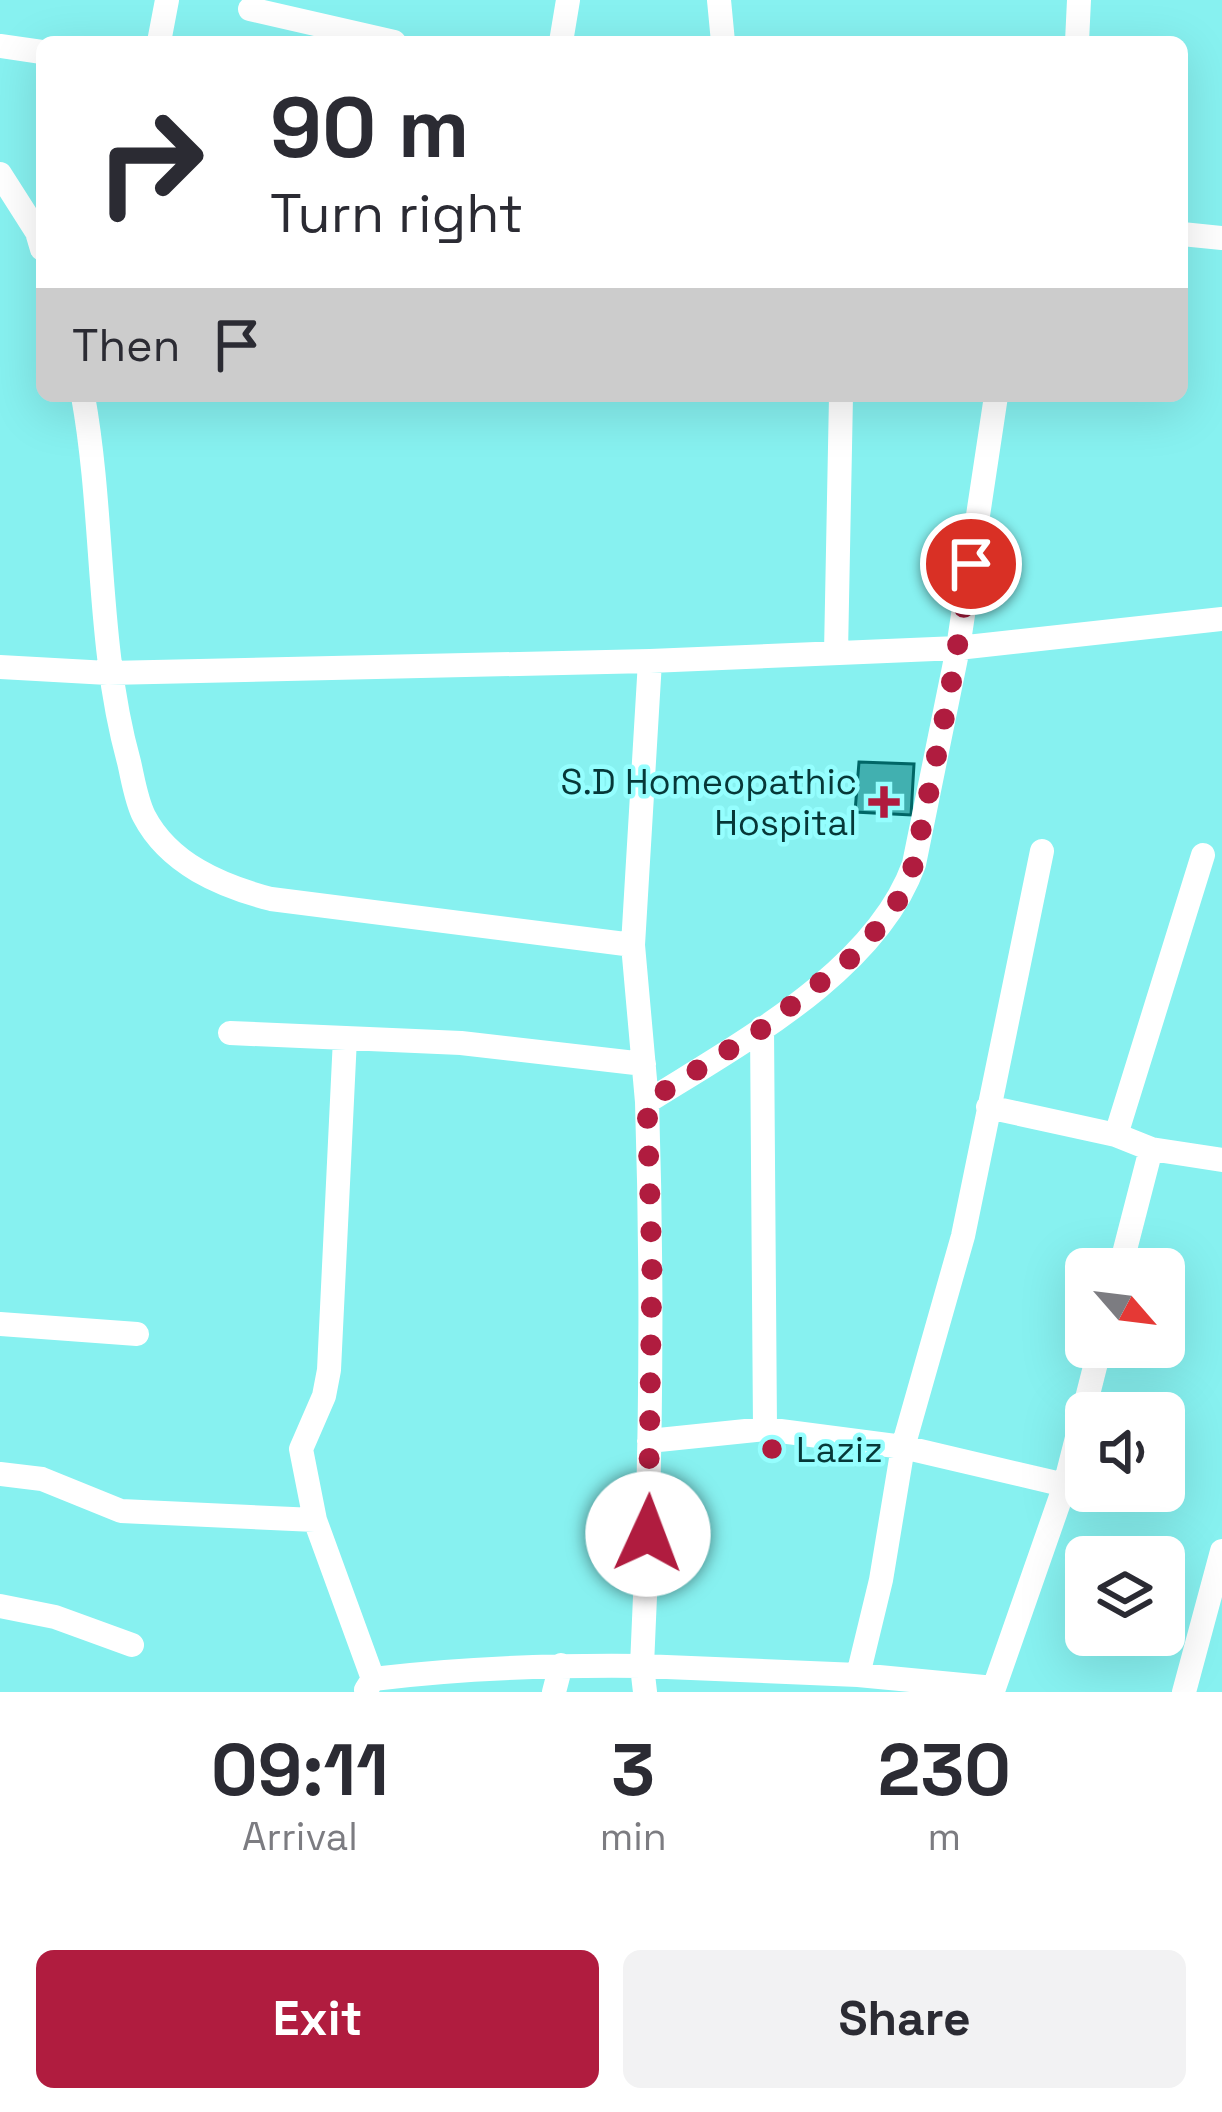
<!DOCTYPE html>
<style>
:root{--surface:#fff;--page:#f2f2f3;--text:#2b2b33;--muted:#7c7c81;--accent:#b01c3f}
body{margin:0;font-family:"Space Grotesk",sans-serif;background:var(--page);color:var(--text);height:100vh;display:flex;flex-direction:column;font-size:45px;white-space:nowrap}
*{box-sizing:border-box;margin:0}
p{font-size:39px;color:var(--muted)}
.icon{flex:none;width:66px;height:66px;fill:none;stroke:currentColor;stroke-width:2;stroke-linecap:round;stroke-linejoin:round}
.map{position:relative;height:1692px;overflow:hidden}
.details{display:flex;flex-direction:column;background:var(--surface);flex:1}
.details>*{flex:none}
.banner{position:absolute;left:36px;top:36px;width:1152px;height:366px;border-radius:18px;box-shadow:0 12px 48px #0002;background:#fff;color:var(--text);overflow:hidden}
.needle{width:78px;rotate:118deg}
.controls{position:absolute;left:1065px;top:1248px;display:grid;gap:24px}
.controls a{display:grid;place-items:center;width:120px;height:120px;border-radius:18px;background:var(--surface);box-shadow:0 12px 48px #0002;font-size:60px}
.pin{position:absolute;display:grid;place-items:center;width:102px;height:102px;color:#fff;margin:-51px;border:6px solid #fff;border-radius:50%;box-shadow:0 3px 12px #0007}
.me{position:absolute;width:132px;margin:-66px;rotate:2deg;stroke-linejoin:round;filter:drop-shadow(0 0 9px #0008)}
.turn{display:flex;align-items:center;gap:42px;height:252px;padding:0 36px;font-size:54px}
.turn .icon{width:156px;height:156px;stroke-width:2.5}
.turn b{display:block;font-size:84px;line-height:102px}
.then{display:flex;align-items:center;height:114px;padding:0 36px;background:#0003;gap:24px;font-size:45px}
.eta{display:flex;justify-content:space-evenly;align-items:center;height:204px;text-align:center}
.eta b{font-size:72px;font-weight:800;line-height:84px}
.cta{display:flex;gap:24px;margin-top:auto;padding:24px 36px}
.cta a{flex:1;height:138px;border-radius:18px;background:var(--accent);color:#fff;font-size:48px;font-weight:800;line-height:138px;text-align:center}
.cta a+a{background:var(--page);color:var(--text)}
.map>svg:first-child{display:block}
.building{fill:#41b0b0;stroke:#066;stroke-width:3}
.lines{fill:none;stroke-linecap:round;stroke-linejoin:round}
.minor{stroke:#fff;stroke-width:24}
.route{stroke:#b01c3f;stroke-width:21;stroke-dasharray:0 37.8}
.poi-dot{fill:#b01c3f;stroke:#95fefe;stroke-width:4.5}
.labels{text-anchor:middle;stroke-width:9;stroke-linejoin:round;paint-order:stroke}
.poi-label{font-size:36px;fill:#063838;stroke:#95fefe;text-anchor:end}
</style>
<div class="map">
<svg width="1222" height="1692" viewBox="0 0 1222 1692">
<rect width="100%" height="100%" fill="#87f1f0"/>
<path class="building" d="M859,762L914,764L911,815L855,812Z"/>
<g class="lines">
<path class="minor" d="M719,0L723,42
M250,9L394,42
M159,42L167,0
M561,42L568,0
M1077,42L1079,0
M0,46L42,52
M0,174L37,232L42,249
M1182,234L1222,238
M83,396C105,518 96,643 129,762C133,779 136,800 144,816C169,864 221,886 271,899L633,945
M996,396L958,648L914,864C876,971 739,1044 647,1102C653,1290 651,1478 642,1666L858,1675L881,1580L903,1447L963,1236L1042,851
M836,653L841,396
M0,667L108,673L650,661L958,648L1222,619
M762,1028L765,1429
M230,1033L461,1043L644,1064
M345,1038L329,1370L324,1396L301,1449L315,1520L373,1679
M647,1102L633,945L650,661
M988,1107L1116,1135L1151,1149
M1116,1135L1203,855
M1120,1269L1151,1149L1222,1160
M0,1324L137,1334
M649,1441L765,1429L903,1447L1065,1485
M0,1474L42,1479L121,1511L315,1520
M0,1606L55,1617L132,1645
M858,1675L994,1688L1065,1485L1100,1347
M366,1690L373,1679C462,1668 551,1665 642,1666L645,1692
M554,1692L561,1665
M1184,1692L1222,1551"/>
</g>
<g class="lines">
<path class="route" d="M648,1534L652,1266L647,1102L763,1028L861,950L903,894L914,864L950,691L971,564"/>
</g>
<g class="poi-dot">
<path d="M878 784h12v12h12v12h-12v12h-12v-12h-12v-12h12z"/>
<circle cx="772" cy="1449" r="12"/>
</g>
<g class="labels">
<g class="poi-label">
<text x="857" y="794">S.D Homeopathic<tspan x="857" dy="41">Hospital</tspan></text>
<text x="796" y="1462" text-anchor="start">Laziz</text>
</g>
</g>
</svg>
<div class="controls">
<a><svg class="needle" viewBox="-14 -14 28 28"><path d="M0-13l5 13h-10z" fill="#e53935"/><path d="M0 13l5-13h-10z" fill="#7c7c81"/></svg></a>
<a><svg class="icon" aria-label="sound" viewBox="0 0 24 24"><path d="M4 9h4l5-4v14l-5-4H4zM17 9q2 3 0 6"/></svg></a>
<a><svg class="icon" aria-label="layers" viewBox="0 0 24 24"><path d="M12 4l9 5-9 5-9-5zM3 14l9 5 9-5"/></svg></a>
</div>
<div class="pin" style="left:971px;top:564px;background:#d93025"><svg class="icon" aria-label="arrive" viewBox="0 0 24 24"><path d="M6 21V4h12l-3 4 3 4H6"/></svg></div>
<svg class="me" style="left:648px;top:1534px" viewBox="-20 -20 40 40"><circle r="19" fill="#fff"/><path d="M0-13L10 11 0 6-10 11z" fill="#b01c3f"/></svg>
<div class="banner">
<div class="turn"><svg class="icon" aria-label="right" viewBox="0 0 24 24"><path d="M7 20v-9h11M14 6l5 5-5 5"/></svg><div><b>90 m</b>Turn right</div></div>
<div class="then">Then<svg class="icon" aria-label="arrive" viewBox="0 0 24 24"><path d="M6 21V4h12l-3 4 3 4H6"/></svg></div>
</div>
</div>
<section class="details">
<div class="eta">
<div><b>09:11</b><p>Arrival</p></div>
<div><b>3</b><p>min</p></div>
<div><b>230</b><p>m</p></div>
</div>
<div class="cta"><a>Exit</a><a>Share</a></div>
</section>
